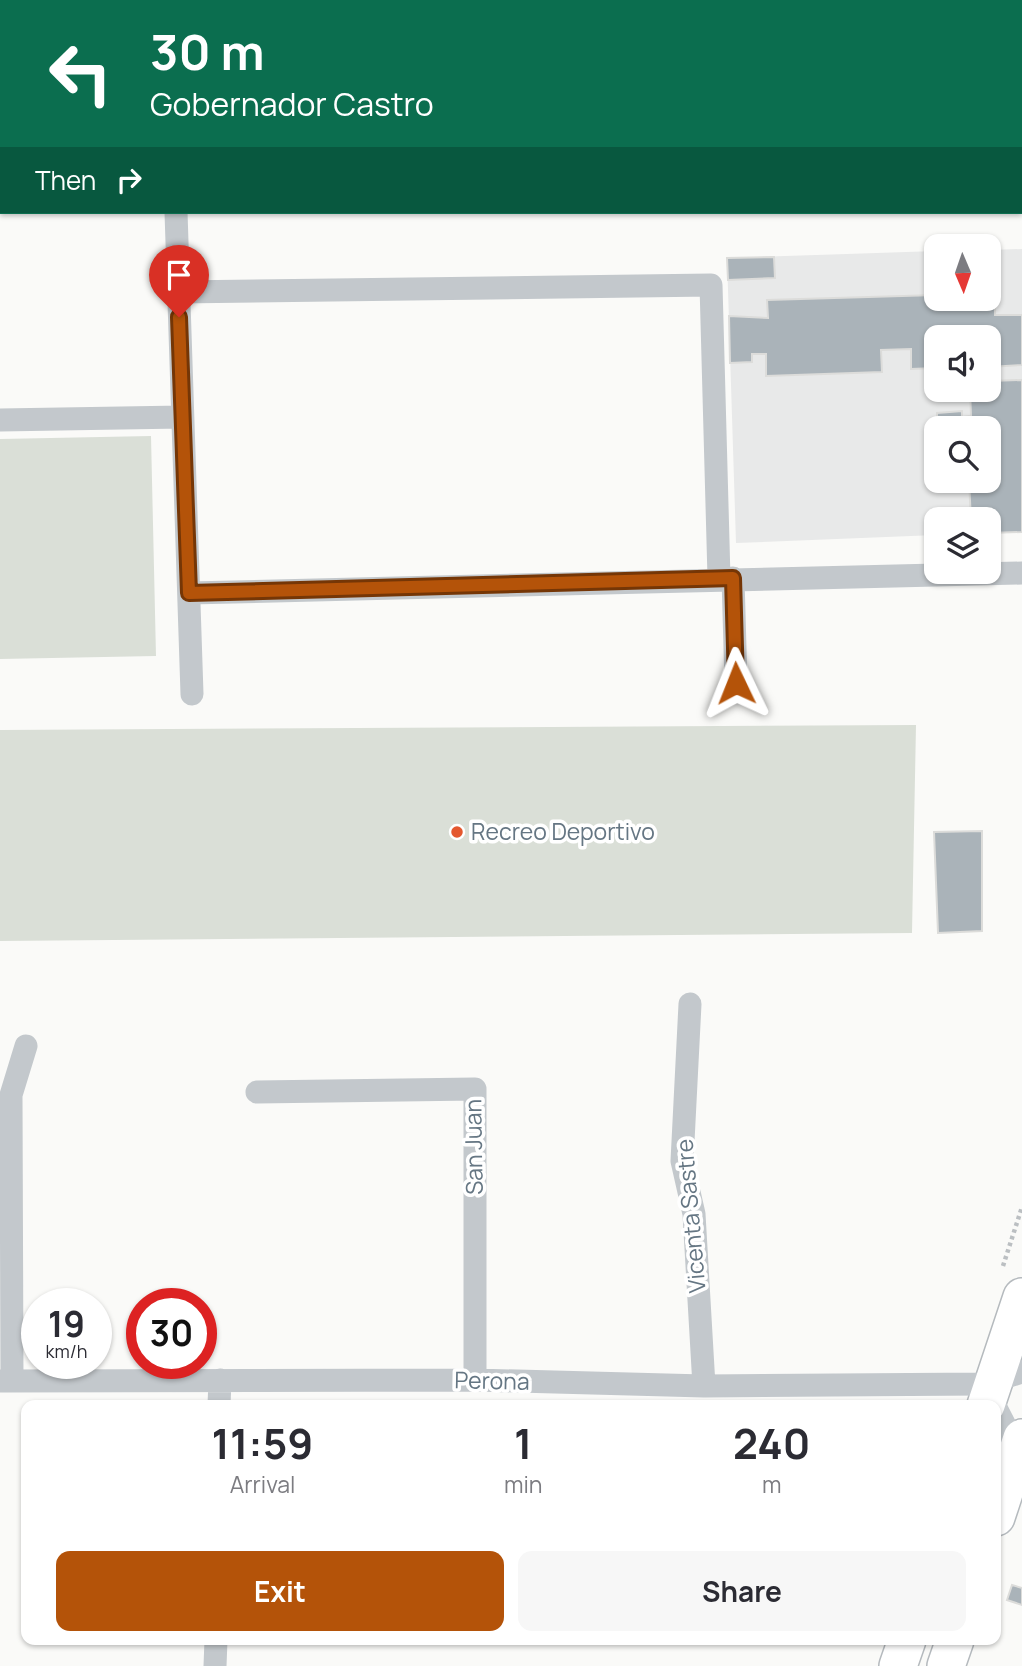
<!DOCTYPE html>
<style>
:root{--surface:#fff;--page:#f7f7f7;--text:#2b2b33;--muted:#7c7c81;--accent:#b45309}
body{margin:0;font-family:Manrope,sans-serif;background:var(--page);color:var(--text);height:100vh;display:flex;flex-direction:column;font-size:26px;white-space:nowrap}
*{box-sizing:border-box;margin:0}
p{font-size:23px;color:var(--muted)}
.icon{flex:none;width:38px;height:38px;fill:none;stroke:currentColor;stroke-width:2;stroke-linecap:round;stroke-linejoin:round}
.map{position:relative;flex:1;overflow:hidden}
.panel{position:absolute;left:21px;top:1400px;width:980px;height:245px;display:flex;flex-direction:column;background:var(--surface);border-radius:14px;box-shadow:0 2px 5px #0004}
.panel>*{flex:none}
.hud{position:absolute;left:0px;top:0px;width:1022px;height:214px;box-shadow:0 2px 5px #0004;background:#0b6e4f;color:#fff;overflow:hidden}
.needle{width:46px;rotate:178deg}
.controls{position:absolute;left:924px;top:234px;display:grid;gap:14px}
.controls a{display:grid;place-items:center;width:77px;height:77px;border-radius:14px;background:var(--surface);box-shadow:0 2px 5px #0004;font-size:35px}
.speed{position:absolute;left:21px;top:1288px;display:flex;gap:14px;font-size:35px;font-weight:700;text-align:center}
.speed>*{display:grid;place-content:center;width:91px;height:91px;border-radius:50%;background:var(--surface);box-shadow:0 2px 5px #0004;line-height:1}
.speed small{font-size:18px;font-weight:400}
.speed .limit{border:10px solid #d22;background:#fff;color:#111}
.pin{position:absolute;display:grid;place-items:center;width:60px;height:60px;color:#fff;margin:-72px -30px;border-radius:50% 50% 50% 0;rotate:-45deg;box-shadow:0 0 7px #0007}
.pin .icon{rotate:45deg}
.me{position:absolute;width:77px;margin:-38px;rotate:358deg;stroke-linejoin:round;filter:drop-shadow(0 0 5px #0008)}
.turn{display:flex;align-items:center;gap:24px;height:147px;padding:0 35px;font-size:32px}
.turn .icon{width:91px;height:91px;stroke-width:2.5}
.turn b{display:block;font-size:49px;line-height:60px}
.then{display:flex;align-items:center;height:66px;padding:0 35px;background:#0003;gap:14px;font-size:26px}
.eta{display:flex;justify-content:space-evenly;align-items:center;height:119px;text-align:center}
.eta b{font-size:42px;font-weight:700;line-height:49px}
.action{display:flex;gap:14px;margin-top:auto;padding:14px 35px}
.action a{flex:1;height:80px;border-radius:14px;background:var(--accent);color:#fff;font-size:28px;font-weight:700;line-height:80px;text-align:center}
.action a+a{background:var(--page);color:var(--text)}
.map>svg:first-child{display:block}
.built{fill:#e8e9e9;fill-rule:evenodd}
.green{fill:#dadfd7}
.building{fill:#aab3b9;stroke:#dcdcda;stroke-width:2}
.lines{fill:none;stroke-linecap:round;stroke-linejoin:round}
.primary-casing{stroke:#b5babe;stroke-width:40}
.path{stroke:#bbbfc2;stroke-width:4.5;stroke-dasharray:3.5 3.5;stroke-linecap:butt}
.minor{stroke:#c3c8cc;stroke-width:23}
.primary{stroke:#fff;stroke-width:37}
.route-casing{stroke:#753606;stroke-width:18}
.route{stroke:#b45309;stroke-width:12}
.poi-dot{fill:#e4572e;stroke:#fff;stroke-width:2.5}
.labels{text-anchor:middle;stroke-width:7;stroke-linejoin:round;paint-order:stroke}
.poi-label{font-size:23px;fill:#657683;stroke:#fff;text-anchor:start}
.street-label{font-size:23px;fill:#657683;stroke:#fff}
</style>
<div class="map">
<svg width="1022" height="1666" viewBox="0 0 1022 1666">
<rect width="100%" height="100%" fill="#fafaf8"/>
<path class="built" d="M1022,249V532L989,533V520H936V535L736,543L727,258L936,251V299H989V250ZM936,338H989V390H936ZM936,429H989V481H936Z"/>
<path class="green" d="M201,0H572V2H201Z
M151,436L156,656L0,659V439Z
M916,725L912,933L0,941V730Z"/>
<path class="building" d="M774,257L775,278L728,280L727,258Z
M989,294H995V315H1022V365L989,367V338H936V368L911,369V349L881,350L882,372L766,376V354H752V362L730,363L729,316L768,318L767,300L936,295V299H989Z
M1022,380V532L989,533V520H971L969,481H989V429H937V413L962,411V417L971,416L970,390H989V381Z
M982,831V931L938,933L934,832Z
M1012,1585L1022,1588V1605L1007,1600Z"/>
<g class="lines">
<defs>
<path id="primary" d="M986,1405L1022,1297
M996,1517L1022,1438
M898,1666L907,1640
M946,1666L955,1640"/>
</defs>
<use href="#primary" class="primary-casing"/>
<path class="path" d="M1003,1266L1022,1207"/>
<path class="minor" d="M170,0V2
M587,0L588,2
M840,0V2
M1020,103H1022
M0,136H2
M176,212L192,694
M178,292L711,285L719,578
M0,420L182,417
M733,578L736,683
M189,593L1022,573
M690,1004L682,1161L694,1214L704,1386
M257,1092L475,1089V1380
M0,1381L475,1380L704,1386L983,1384L1022,1372
M12,1381L11,1095L26,1046
M219,1405L220,1380
M996,1408L1018,1451
M215,1666L216,1640"/>
<use href="#primary" class="primary"/>
</g>
<g class="lines">
<defs>
<path id="route" d="M179,317L189,593L733,578L736,683"/>
</defs>
<use href="#route" class="route-casing"/>
<use href="#route" class="route"/>
</g>
<circle class="poi-dot" cx="457" cy="832" r="7"/>
<g class="labels">
<g class="poi-label">
<text x="471" y="840">Recreo Deportivo</text>
</g>
<g class="street-label">
<text transform="translate(474 1147) rotate(-91)" y="8">San Juan</text>
<text transform="translate(691 1216) rotate(-95)" y="8">Vicenta Sastre</text>
<text transform="translate(492 1381) rotate(1)" y="8">Perona</text>
</g>
</g>
</svg>
<div class="controls">
<a><svg class="needle" viewBox="-14 -14 28 28"><path d="M0-13l5 13h-10z" fill="#e53935"/><path d="M0 13l5-13h-10z" fill="#7c7c81"/></svg></a>
<a><svg class="icon" aria-label="sound" viewBox="0 0 24 24"><path d="M4 9h4l5-4v14l-5-4H4zM17 9q2 3 0 6"/></svg></a>
<a><svg class="icon" aria-label="search" viewBox="0 0 24 24"><circle cx="10" cy="10" r="6"/><path d="M15 15l6 6"/></svg></a>
<a><svg class="icon" aria-label="layers" viewBox="0 0 24 24"><path d="M12 4l9 5-9 5-9-5zM3 14l9 5 9-5"/></svg></a>
</div>
<div class="speed"><div>19<small>km/h</small></div><div class="limit">30</div></div>
<div class="pin" style="left:179px;top:317px;background:#d93025"><svg class="icon" aria-label="arrive" viewBox="0 0 24 24"><path d="M6 21V4h12l-3 4 3 4H6"/></svg></div>
<svg class="me" style="left:736px;top:683px" viewBox="-20 -20 40 40"><path d="M0-17L14 15 0 8-14 15z" fill="#b45309" stroke="#fff" stroke-width="4"/></svg>
<div class="hud">
<div class="turn"><svg class="icon" aria-label="left" viewBox="0 0 24 24"><path d="M17 20v-9H6M10 6l-5 5 5 5"/></svg><div><b>30 m</b>Gobernador Castro</div></div>
<div class="then">Then<svg class="icon" aria-label="right" viewBox="0 0 24 24"><path d="M7 20v-9h11M14 6l5 5-5 5"/></svg></div>
</div>
<section class="panel">
<div class="eta">
<div><b>11:59</b><p>Arrival</p></div>
<div><b>1</b><p>min</p></div>
<div><b>240</b><p>m</p></div>
</div>
<div class="action"><a>Exit</a><a>Share</a></div>
</section>
</div>
